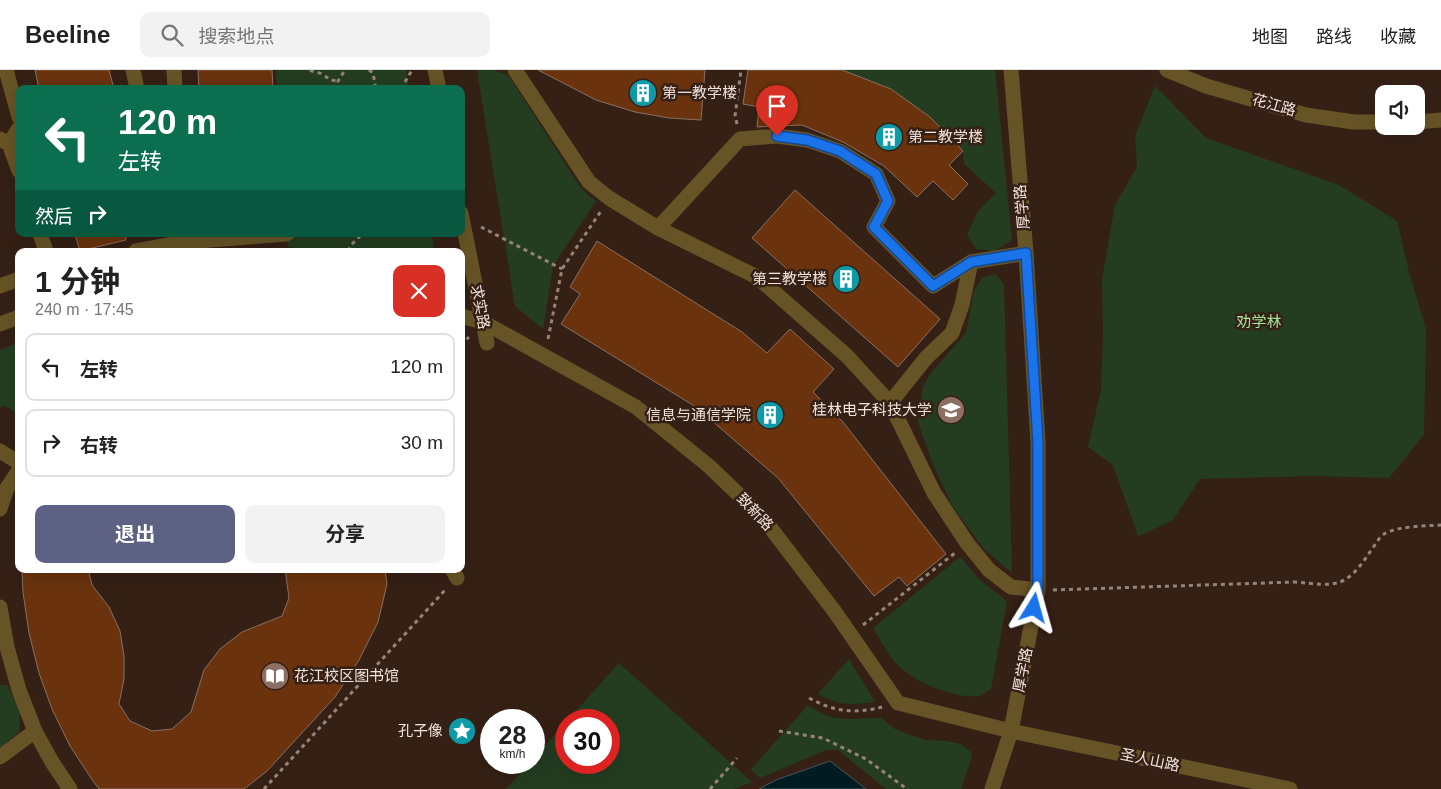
<!DOCTYPE html>
<html lang="zh">
<meta charset="utf-8">
<style>
:root{--surface:#fff;--page:#f2f2f2;--text:#222;--muted:#767676;--line:#e0e0e0;--accent:#5d6284}
body{margin:0;font-family:Arial,"Noto Sans SC",sans-serif;background:var(--page);color:var(--text);height:100vh;display:flex;flex-direction:column;font-size:19px;white-space:nowrap}
*{box-sizing:border-box;margin:0}
p{font-size:16px;color:var(--muted)}
.icon{flex:none;width:28px;height:28px;fill:none;stroke:currentColor;stroke-width:2;stroke-linecap:round;stroke-linejoin:round}
.map{position:relative;flex:1;overflow:hidden}
.drawer{position:absolute;left:15px;top:178px;width:450px;height:325px;display:flex;flex-direction:column;background:var(--surface);border-radius:10px;box-shadow:0 5px 20px #0002}
.drawer>*{flex:none}
.hud{position:absolute;left:15px;top:15px;width:450px;height:152px;border-radius:10px;box-shadow:0 5px 20px #0002;background:#0b6e4f;color:#fff;overflow:hidden}
.buttons{position:absolute;left:1375px;top:15px;display:grid;gap:10px}
.buttons a{display:grid;place-items:center;width:50px;height:50px;border-radius:10px;background:var(--surface);box-shadow:0 5px 20px #0002;font-size:25px}
.speed{position:absolute;left:480px;top:639px;display:flex;gap:10px;font-size:25px;font-weight:700;text-align:center}
.speed>*{display:grid;place-content:center;width:65px;height:65px;border-radius:50%;background:var(--surface);box-shadow:0 5px 20px #0002;line-height:1}
.speed small{font-size:12px;font-weight:400}
.speed .limit{border:8px solid #d22;background:#fff;color:#111}
.pin{position:absolute;display:grid;place-items:center;width:42px;height:42px;color:#fff;margin:-51px -21px;border-radius:50% 50% 50% 0;rotate:-45deg;box-shadow:0 0 5px #0007}
.pin .icon{rotate:45deg}
.me{position:absolute;width:55px;margin:-28px;rotate:8deg;stroke-linejoin:round;filter:drop-shadow(0 0 4px #0008)}
.turn{display:flex;align-items:center;gap:18px;height:105px;padding:0 20px;font-size:22px}
.turn .icon{width:65px;height:65px;stroke-width:2.5}
.turn b{display:block;font-size:35px;line-height:42px}
.then{display:flex;align-items:center;height:48px;padding:0 20px;background:#0003;gap:10px;font-size:19px}
.round{display:grid;place-items:center;flex:none;width:52px;height:52px;border-radius:10px;background:var(--page)}
.summary{display:flex;align-items:center;justify-content:space-between;height:85px;padding:0 20px}
h1{font-size:30px;font-weight:700;line-height:38px}
.action{display:flex;gap:10px;margin-top:auto;padding:10px 20px}
.action a{flex:1;height:58px;border-radius:10px;background:var(--accent);color:#fff;font-size:20px;font-weight:700;line-height:58px;text-align:center}
.action a+a{background:var(--page);color:var(--text)}
ul{padding:0;list-style:none}
li{display:flex;align-items:center;gap:15px;height:68px;margin:0 10px 8px;padding:0 10px;border:2px solid var(--line);border-radius:10px}
li div{flex:1}
li b{display:block;font-size:19px}
li em{font-style:normal}
header{display:flex;align-items:center;gap:30px;box-sizing:border-box;height:70px;padding:0 25px;background:var(--surface);border-bottom:1px solid var(--line)}
header strong{font-size:24px}
nav{display:flex;gap:28px;margin-inline-start:auto;font-size:18px}
.search{width:350px;height:45px;background:var(--page);display:flex;align-items:center;gap:12px;box-sizing:border-box;padding:0 18px;border-radius:10px;color:var(--muted);font-size:19px}
.map>svg:first-child{display:block}
.green{fill:#243d21}
.water{fill:#001c23;stroke:#48575a}
.building{fill:#6a330e;stroke:#8a7062}
.lines{fill:none;stroke-linecap:round;stroke-linejoin:round}
.path{stroke:#96847b;stroke-width:3;stroke-dasharray:4 4;stroke-linecap:butt}
.minor{stroke:#675426;stroke-width:15}
.route-casing{stroke:#114b97;stroke-width:12}
.route{stroke:#1a73e8;stroke-width:9}
.labels{text-anchor:middle;stroke-width:5;stroke-linejoin:round;paint-order:stroke}
.poi-label{font-size:15px;fill:#f1e2da;stroke:#352015;text-anchor:end}
.street-label{font-size:15px;fill:#f1e2da;stroke:#352015}
.park-label{font-size:15px;fill:#a1e398;stroke:#352015}
</style>
<header>
<strong>Beeline</strong>
<div class="search"><svg class="icon" aria-label="search" viewBox="0 0 24 24"><circle cx="10" cy="10" r="6"/><path d="M15 15l6 6"/></svg>搜索地点</div>
<nav><a>地图</a><a>路线</a><a>收藏</a></nav>
</header>
<div class="map">
<svg width="1441" height="719" viewBox="0 0 1441 719">
<rect width="100%" height="100%" fill="#352015"/>
<path class="green" d="M276,0H406L409,19H277Z
M477,0H494L509,6L582,120L596,131L553,196L543,259L515,236Z
M842,0H995L1012,170L994,181L976,179L967,165L978,141L996,123L964,94L963,81L930,47L891,19Z
M1155,16L1206,68L1339,115L1397,151L1408,198L1426,260L1424,365L1389,408L1313,406L1200,409L1172,451L1138,466L1113,395L1088,377L1101,320L1103,267L1102,210L1115,135L1137,97L1135,66Z
M287,164H432L434,181H309L288,177Z
M996,204L1004,215L1012,503L983,478L953,437L933,395L918,352L923,317L931,303L966,263L974,221L982,208Z
M19,272V345L5,336L0,338V280Z
M960,487L980,510L1007,531L991,619C987,621 982,626 978,626C953,629 909,610 894,591C886,581 880,569 873,558Z
M849,589L875,632C851,635 840,636 818,624Z
M619,593L752,712L734,719H506L530,693L534,692V688L566,652V692H609V650H568Z
M0,615H7L20,640L19,662L0,678Z
M808,635L821,643L835,648L845,649L881,648L895,659L910,665L926,670L946,671L961,674L972,683L970,692L961,719H886L838,680H826L760,708L751,699Z"/>
<path class="water" d="M830,691L866,719H759L776,710Z"/>
<path class="building" d="M35,0H109L114,19H39Z
M198,0H272L273,19H199Z
M538,0H705L701,50L669,48L635,42L596,30Z
M748,0H842L891,19L930,47L963,81L949,95L968,114L953,130L933,111L917,127L884,96L843,72L802,55L757,57L759,37L743,34Z
M795,120L940,249L898,297L752,168Z
M75,164H125L126,170L80,181Z
M597,171L742,262L767,283L790,259L834,299L813,322L843,352L946,484L907,516L899,507L874,526L778,408L696,337L561,254L580,224L570,217Z
M22,499H88L92,515L109,537L120,561L124,586V609L119,634L130,651L152,661L172,659L191,642L204,600L220,579L242,562L282,546L289,528L285,499H385L387,514L378,552L359,590L335,627L267,701L244,719H99L93,711L70,676L52,639L39,603L29,563L23,522Z"/>
<g class="lines">
<path class="path" d="M310,0C313,2 318,2 322,4C329,8 328,10 338,11
M369,0L373,3L375,14L374,19
M343,19L338,11L345,0
M401,19L412,0
M737,54L735,46L741,0
M481,157L562,199
M348,181L351,175L362,164
M548,269L562,199L601,141
M461,275L469,267
M1053,520L1295,512C1337,516 1345,519 1370,482C1374,477 1379,467 1384,464C1398,456 1425,456 1441,455
M863,555L955,483
M809,628C835,642 854,644 882,637
M779,661L823,668L866,689L907,719
M264,719L446,519
M710,719L737,688"/>
<path class="minor" d="M6,0L19,47
M133,0L137,19
M174,0L175,19
M435,0L439,19
M515,0L589,112L609,128L658,158L740,69L777,66L807,70L840,81L876,104L888,131L874,157L933,216L971,192L1026,183
M1167,0L1206,16L1306,45L1354,52H1384
M1416,52L1441,50
M0,69L9,74L19,101
M9,74L19,58
M461,143L487,273
M658,158L757,207L847,286L890,333L934,423L967,473L989,500L1011,517L1038,520
M40,164L46,181
M136,181L185,172L287,164
M0,216L19,209
M461,246L483,252L636,337L710,397L763,448L835,542L898,633L1011,661L1290,719
M0,254L19,247
M890,333L926,288L952,263L962,235L971,192
M0,381L19,393
M0,439L7,418L19,400
M452,499L457,508
M0,537L7,577L19,620L35,661L52,692L70,719
M0,687L35,661
M992,719L1011,661L1038,520V372L1026,183L1011,0"/>
</g>
<g class="lines">
<defs>
<path id="route" d="M777,66L807,70L840,81L876,104L888,131L874,157L933,216L971,192L1026,183L1038,372V520L1034,538"/>
</defs>
<use href="#route" class="route-casing"/>
<use href="#route" class="route"/>
</g>
<defs>
<symbol id="building-disc" viewBox="-11 -11 22 22"><circle r="9.5" fill="#0f9aa8" stroke="#352015"/><path d="M-4-6H4V6H1V3H-1V6H-4ZM-2.5-4.3h1.7v1.8h-1.7ZM.8-4.3h1.7v1.8H.8ZM-2.5-1h1.7V.8h-1.7ZM.8-1h1.7V.8H.8Z" fill="#fff"/></symbol>
<symbol id="university-disc" viewBox="-11 -11 22 22"><circle r="9.5" fill="#8d6e63" stroke="#352015"/><path d="M0-5L7-2L0 1L-7-2ZM-4 1L0 2.5L4 1V4Q0 6-4 4Z" fill="#fff"/></symbol>
<symbol id="library-disc" viewBox="-11 -11 22 22"><circle r="9.5" fill="#8d6e63" stroke="#352015"/><path d="M-6-4Q-3-5.5-.7-3.5V5Q-3 3-6 4ZM6-4Q3-5.5 .7-3.5V5Q3 3 6 4Z" fill="#fff"/></symbol>
<symbol id="sight-disc" viewBox="-11 -11 22 22"><circle r="9.5" fill="#0f9aa8" stroke="#352015"/><path d="M0-6L1.8-2.2L6-1.7L2.9 1.2L3.7 5.4L0 3.3L-3.7 5.4L-2.9 1.2L-6-1.7L-1.8-2.2Z" fill="#fff"/></symbol>
</defs>
<g fill-rule="evenodd">
<use href="#building-disc" x="627" y="7" width="32" height="32"/>
<use href="#building-disc" x="873" y="51" width="32" height="32"/>
<use href="#building-disc" x="830" y="193" width="32" height="32"/>
<use href="#university-disc" x="935" y="324" width="32" height="32"/>
<use href="#building-disc" x="754" y="329" width="32" height="32"/>
<use href="#library-disc" x="259" y="590" width="32" height="32"/>
<use href="#sight-disc" x="446" y="645" width="32" height="32"/>
</g>
<g class="labels">
<g class="poi-label">
<text x="662" y="28" text-anchor="start">第一教学楼</text>
<text x="908" y="72" text-anchor="start">第二教学楼</text>
<text x="827" y="214">第三教学楼</text>
<text x="932" y="345">桂林电子科技大学</text>
<text x="751" y="350">信息与通信学院</text>
<text x="294" y="611" text-anchor="start">花江校区图书馆</text>
<text x="443" y="666">孔子像</text>
</g>
<g class="street-label">
<text transform="translate(1274 35) rotate(16)" y="5">花江路</text>
<text transform="translate(1022 137) rotate(-95)" y="5">厚学路</text>
<text transform="translate(480 237) rotate(79)" y="5">求实路</text>
<text transform="translate(755 442) rotate(46)" y="5">致新路</text>
<text transform="translate(1023 600) rotate(-79)" y="5">厚学路</text>
<text transform="translate(1150 690) rotate(12)" y="5">圣人山路</text>
</g>
<g class="park-label">
<text x="1259" y="257">劝学林</text>
</g>
</g>
</svg>
<div class="buttons">
<a><svg class="icon" aria-label="sound" viewBox="0 0 24 24"><path d="M4 9h4l5-4v14l-5-4H4zM17 9q2 3 0 6"/></svg></a>
</div>
<div class="speed"><div>28<small>km/h</small></div><div class="limit">30</div></div>
<div class="pin" style="left:777px;top:66px;background:#d93025"><svg class="icon" aria-label="arrive" viewBox="0 0 24 24"><path d="M6 21V4h12l-3 4 3 4H6"/></svg></div>
<svg class="me" style="left:1034px;top:538px" viewBox="-20 -20 40 40"><path d="M0-17L14 15 0 8-14 15z" fill="#1a73e8" stroke="#fff" stroke-width="4"/></svg>
<div class="hud">
<div class="turn"><svg class="icon" aria-label="left" viewBox="0 0 24 24"><path d="M17 20v-9H6M10 6l-5 5 5 5"/></svg><div><b>120 m</b>左转</div></div>
<div class="then">然后<svg class="icon" aria-label="right" viewBox="0 0 24 24"><path d="M7 20v-9h11M14 6l5 5-5 5"/></svg></div>
</div>
<section class="drawer">
<div class="summary"><div><h1>1 分钟</h1><p>240 m · 17:45</p></div><a class="round" style="background:#d93025;color:#fff"><svg class="icon" aria-label="close" viewBox="0 0 24 24"><path d="M6 6l12 12M18 6L6 18"/></svg></a></div>
<ul>
<li><svg class="icon" aria-label="left" viewBox="0 0 24 24"><path d="M17 20v-9H6M10 6l-5 5 5 5"/></svg><div><b>左转</b></div><em>120 m</em></li>
<li><svg class="icon" aria-label="right" viewBox="0 0 24 24"><path d="M7 20v-9h11M14 6l5 5-5 5"/></svg><div><b>右转</b></div><em>30 m</em></li>
</ul>
<div class="action"><a>退出</a><a>分享</a></div>
</section>
</div>
